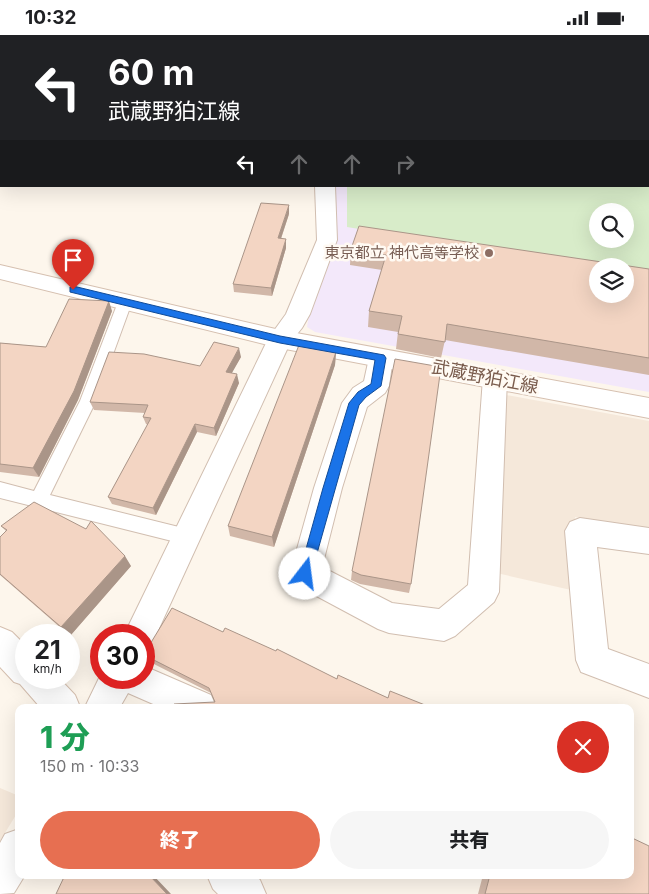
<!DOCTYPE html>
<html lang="ja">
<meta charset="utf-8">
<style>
:root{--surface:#fff;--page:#f6f6f6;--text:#202124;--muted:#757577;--accent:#e76f51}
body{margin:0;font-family:Inter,"Noto Sans JP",sans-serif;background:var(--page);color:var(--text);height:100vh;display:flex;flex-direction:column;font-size:19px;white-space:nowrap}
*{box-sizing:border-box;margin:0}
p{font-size:16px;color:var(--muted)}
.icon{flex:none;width:28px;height:28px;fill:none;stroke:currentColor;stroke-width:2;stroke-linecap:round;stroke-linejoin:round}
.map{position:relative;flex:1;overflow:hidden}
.panel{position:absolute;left:15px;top:669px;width:619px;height:175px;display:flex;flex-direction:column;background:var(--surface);border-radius:10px;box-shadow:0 5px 20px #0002}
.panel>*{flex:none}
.banner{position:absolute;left:0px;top:0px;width:650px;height:152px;box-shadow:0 5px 20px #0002;background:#202124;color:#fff;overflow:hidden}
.controls{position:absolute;left:589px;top:168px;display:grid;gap:10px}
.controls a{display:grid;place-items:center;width:45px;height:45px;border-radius:50%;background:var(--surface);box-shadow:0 5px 20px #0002;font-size:25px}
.speed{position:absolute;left:15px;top:589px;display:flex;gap:10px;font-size:25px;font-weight:700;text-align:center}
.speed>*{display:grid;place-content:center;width:65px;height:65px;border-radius:50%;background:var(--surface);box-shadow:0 5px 20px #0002;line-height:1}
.speed small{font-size:12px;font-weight:400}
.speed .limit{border:8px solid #d22;background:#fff;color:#111}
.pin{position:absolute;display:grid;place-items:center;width:42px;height:42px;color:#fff;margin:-51px -21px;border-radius:50% 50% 50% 0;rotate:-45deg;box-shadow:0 0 5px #0007}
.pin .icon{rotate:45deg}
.me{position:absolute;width:55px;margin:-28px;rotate:15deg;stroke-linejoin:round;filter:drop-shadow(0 0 4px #0008)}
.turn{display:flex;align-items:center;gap:18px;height:105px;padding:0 25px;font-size:22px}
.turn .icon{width:65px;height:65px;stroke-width:2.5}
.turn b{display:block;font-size:35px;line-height:42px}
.lanes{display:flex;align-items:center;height:48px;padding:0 25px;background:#0003;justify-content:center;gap:25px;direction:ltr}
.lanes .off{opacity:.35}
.round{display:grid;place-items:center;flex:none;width:52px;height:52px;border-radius:26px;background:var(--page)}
.headline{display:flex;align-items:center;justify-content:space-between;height:85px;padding:0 25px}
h1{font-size:30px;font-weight:800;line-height:38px;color:#1e9e55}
.cta{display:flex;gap:10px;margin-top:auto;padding:10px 25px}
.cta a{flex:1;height:58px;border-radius:30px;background:var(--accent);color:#fff;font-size:20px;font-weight:800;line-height:58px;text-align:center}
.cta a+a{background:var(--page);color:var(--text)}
.status{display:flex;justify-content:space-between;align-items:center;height:35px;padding:0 25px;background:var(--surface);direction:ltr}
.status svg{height:14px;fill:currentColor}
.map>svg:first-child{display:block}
.residential{fill:#f5e8da}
.education{fill:#f3e8fa;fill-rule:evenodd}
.green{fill:#d8ecc9;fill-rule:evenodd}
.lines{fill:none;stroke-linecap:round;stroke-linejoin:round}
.lane-casing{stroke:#d1beb0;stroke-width:2}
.street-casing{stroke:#d1beb0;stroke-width:2}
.secondary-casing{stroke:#d6c0b0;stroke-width:2}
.lane{fill:#fff;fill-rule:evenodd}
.street{fill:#fff;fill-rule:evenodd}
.secondary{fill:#fff;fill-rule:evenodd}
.wall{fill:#d1b7a8}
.shaded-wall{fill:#aa9588}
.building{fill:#f3d5c3;stroke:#aa9588;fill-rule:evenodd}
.route{fill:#1a73e8;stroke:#114b97}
.education-dot{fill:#8d6e63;stroke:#fffaf3;stroke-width:2}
.labels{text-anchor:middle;stroke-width:5;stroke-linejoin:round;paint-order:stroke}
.far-education-label{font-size:15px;fill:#785e54;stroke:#fffaf3;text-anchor:end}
.street-label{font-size:18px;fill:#7a5c4d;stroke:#fffaf3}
</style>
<div class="status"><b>10:32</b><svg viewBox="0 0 49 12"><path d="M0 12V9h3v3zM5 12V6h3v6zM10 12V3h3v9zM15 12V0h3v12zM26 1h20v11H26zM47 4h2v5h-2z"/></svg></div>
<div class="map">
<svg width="649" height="859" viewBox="0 0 649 859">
<rect width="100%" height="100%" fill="#fdf6ec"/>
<path class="residential" d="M506,360L649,386V497L575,482L571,555L492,537Z
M0,753L19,761V775L0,806Z"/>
<path class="education" d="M649,84V357L315,297L307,292L330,151H649ZM598,176H625V204H598ZM598,231H625V259H598Z"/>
<path class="green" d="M649,118V241L625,231H598L597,233L347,192V151H649ZM598,176H625V204H598Z"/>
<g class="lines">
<defs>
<path id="lane" d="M125,262L130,263L132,267L96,366L50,460L195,496L197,502L195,508L188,510L0,463V447L34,456L80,366L118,267L120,263Z"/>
<path id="street" d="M1,15V25L0,26V16Z
M315,151H335L337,205L310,279L302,293L290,308L151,611L144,614V600H124L268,304L286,279L317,205Z
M381,314L390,317L393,323L389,351L385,358L367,372L342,453L322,532L392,568L439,574L468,550L483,343L486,336L495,334L504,336L507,343L499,557L494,567L455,601L444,606L389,598L378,594L294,549L290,539L314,453L342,368L353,353L364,346L369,323L372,317Z
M580,483L649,493V519L597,512L608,614L649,629V663L581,637L576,625L565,496L570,487Z
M144,631L211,660L216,672H160L128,658L120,672H85L101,639V642H144Z
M19,794V840H25L14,858L0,859V808L5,799Z"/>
<path id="secondary" d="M0,230L280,295L649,363V383L280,313L0,244Z
M0,592L12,597L26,611V642H58L75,660L80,672H40L20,649L14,647L0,632Z
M207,840H255L260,845L266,859H218L213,854Z"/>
</defs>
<use href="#lane" class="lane-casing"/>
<use href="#street" class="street-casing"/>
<use href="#secondary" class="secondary-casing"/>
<use href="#lane" class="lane"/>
<use href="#street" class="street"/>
<use href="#secondary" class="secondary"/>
</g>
<path class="wall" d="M289,179L281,204L286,213L272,261L234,257L233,249Z
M351,214L649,234V340L445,305L441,323L396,314L398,297L368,292L369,276L382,235L350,230Z
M112,276L78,365L39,442L0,437V308L46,312Z
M336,317L335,330L274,512L230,501L228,491Z
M241,322L231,338L239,348L216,401L197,397L156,480L112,469L108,462L148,390L146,389L143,382L145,378L94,375L90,367Z
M1,491L131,531L70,601L0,540V502L6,496Z
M352,536L411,549L409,558L360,549L351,545Z
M223,597L337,644L388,663L430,672L215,667L211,658L148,626L144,620V619Z
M483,840H630L649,859H478Z"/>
<path class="shaded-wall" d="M289,170V179L278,212V203Z
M286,204V213L272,261L271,253Z
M109,266L112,276L78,365L39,442L33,433Z
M239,313L241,322L228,345L226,337Z
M336,317L335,330L274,512L272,502Z
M237,339L239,348L216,401L214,393Z
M195,389L197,397L156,480L153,473Z
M125,521L131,531L70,601L61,592Z
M149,840H153L171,859H167Z"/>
<path class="building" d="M136,0H360L359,1H135Z
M613,0H649V52V1H613Z
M0,1H4H1V11L0,10Z
M261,168L289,170L278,203L286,204L271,253L233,249Z
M359,191L649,234V323L447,289L445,307L398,299L402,281L369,276L386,220L351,214ZM598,231H625V259H598Z
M69,264L109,266L74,356L33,433L0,429V308L46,312Z
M214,307L239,313L226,337L237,339L214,393L195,389L153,473L108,462L151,383L143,382L148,370L90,367L109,317L144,319L200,331Z
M299,310L336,317L272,502L228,491Z
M395,324L441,332L411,549L361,540L352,536Z
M34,467L86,494L91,486L125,521L61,592L0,539V502L7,495L1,491Z
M172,573L223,597L225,593L276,616L277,614L337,644L338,640L388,663L390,656L430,672H172L174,669L215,667L209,653L144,620V619Z
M630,802L649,811V859H485L490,840H630Z
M65,840H149L167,859H56Z"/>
<path class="route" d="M73,251L280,301L384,320L386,323L381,351L366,362L359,370L310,543L305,545L301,543L299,539L323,453L349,368L358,357L371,349L375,325L280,308L70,257V252Z"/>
<circle class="education-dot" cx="489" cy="218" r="5"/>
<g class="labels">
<g class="far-education-label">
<text x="479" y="223">東京都立 神代高等学校</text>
</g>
<g class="street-label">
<text transform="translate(485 342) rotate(11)" y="6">武蔵野狛江線</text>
</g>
</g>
</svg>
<div class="controls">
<a><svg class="icon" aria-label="search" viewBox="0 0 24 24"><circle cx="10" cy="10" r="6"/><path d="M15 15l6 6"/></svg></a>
<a><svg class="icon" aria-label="layers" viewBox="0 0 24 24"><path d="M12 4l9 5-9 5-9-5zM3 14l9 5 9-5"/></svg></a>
</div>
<div class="speed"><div>21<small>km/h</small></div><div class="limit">30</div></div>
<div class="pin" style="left:73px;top:255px;background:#d93025"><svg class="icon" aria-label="arrive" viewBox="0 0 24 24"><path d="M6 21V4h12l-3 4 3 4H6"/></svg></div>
<svg class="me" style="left:305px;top:539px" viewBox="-20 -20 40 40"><circle r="19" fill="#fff"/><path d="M0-13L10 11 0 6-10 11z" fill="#1a73e8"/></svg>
<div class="banner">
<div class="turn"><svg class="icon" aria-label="left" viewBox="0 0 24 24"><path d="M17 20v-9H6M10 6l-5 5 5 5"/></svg><div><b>60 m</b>武蔵野狛江線</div></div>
<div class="lanes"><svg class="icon" aria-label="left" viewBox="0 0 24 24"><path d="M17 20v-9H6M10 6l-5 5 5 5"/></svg><svg class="icon off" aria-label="ahead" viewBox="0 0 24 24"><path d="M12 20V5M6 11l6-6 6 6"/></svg><svg class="icon off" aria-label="ahead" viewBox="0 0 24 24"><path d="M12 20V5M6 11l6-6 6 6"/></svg><svg class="icon off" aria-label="right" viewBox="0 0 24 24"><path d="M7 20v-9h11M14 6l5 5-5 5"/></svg></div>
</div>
<section class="panel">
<div class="headline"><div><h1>1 分</h1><p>150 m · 10:33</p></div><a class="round" style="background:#d93025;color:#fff"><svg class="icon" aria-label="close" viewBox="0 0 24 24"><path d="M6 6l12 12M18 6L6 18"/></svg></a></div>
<div class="cta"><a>終了</a><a>共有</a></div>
</section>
</div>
